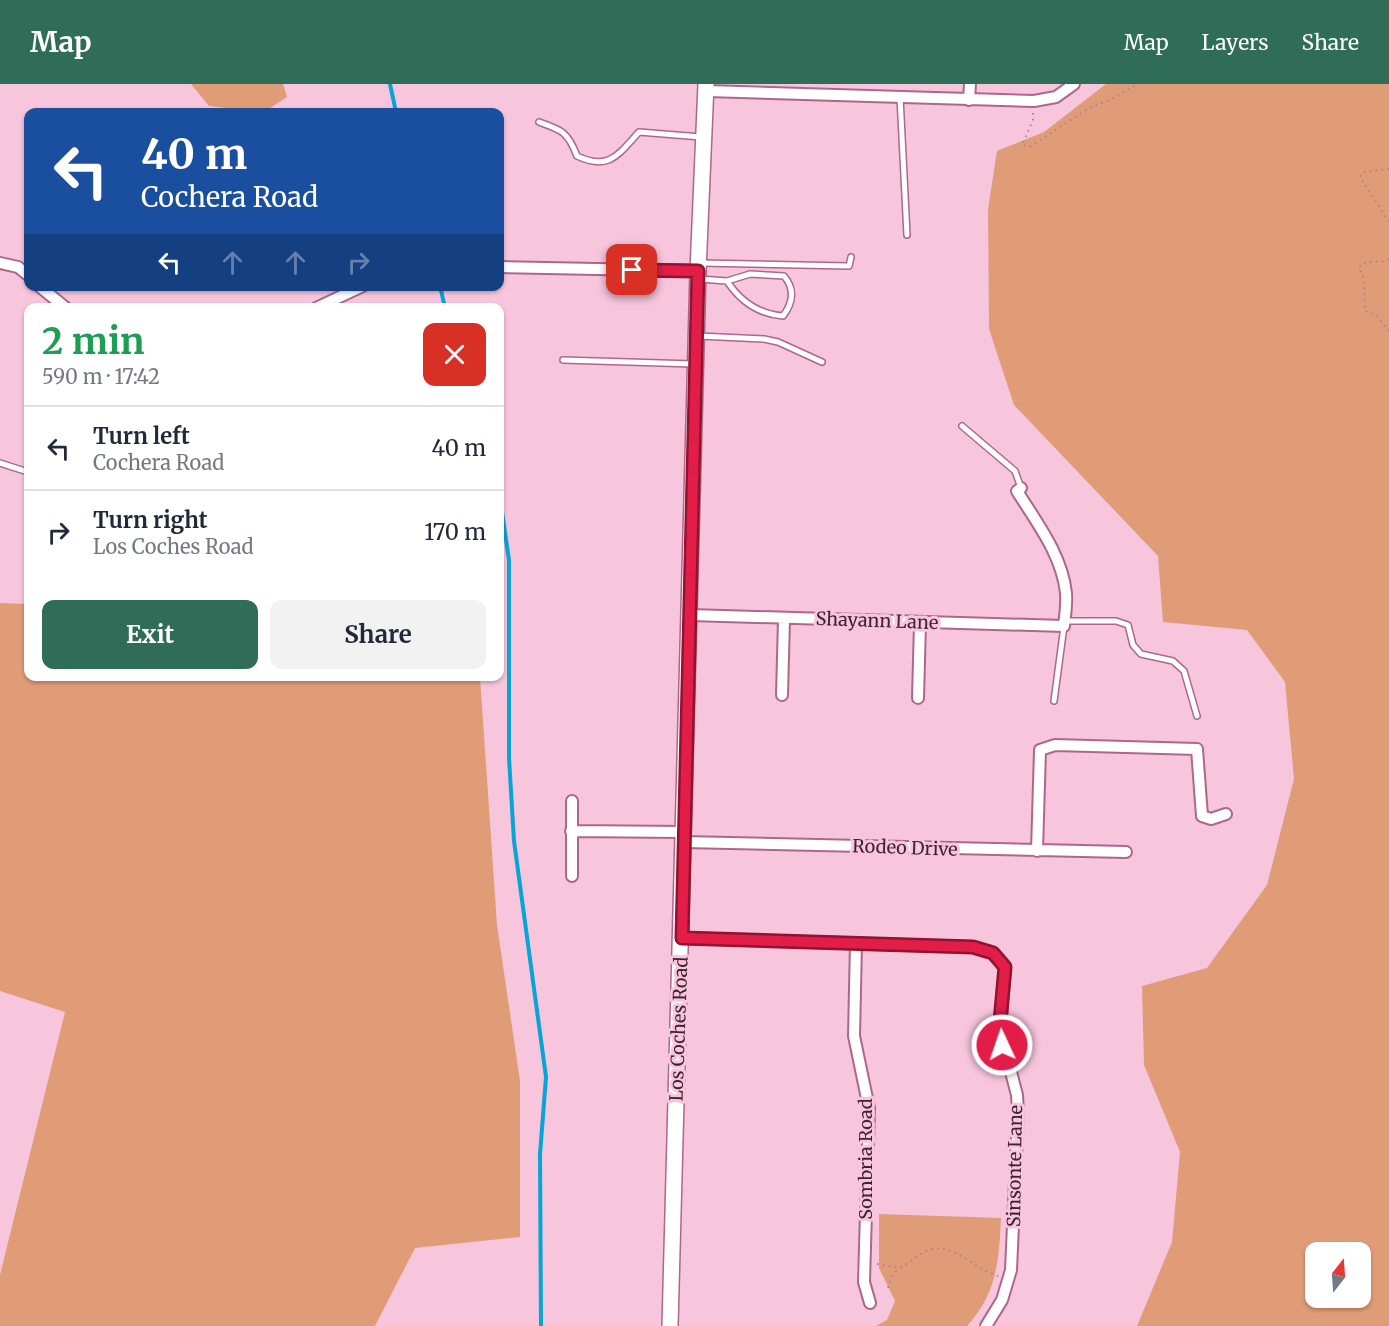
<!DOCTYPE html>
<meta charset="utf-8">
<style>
:root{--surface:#fff;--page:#f2f2f3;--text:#1f2937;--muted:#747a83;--line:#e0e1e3;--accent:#2f6d58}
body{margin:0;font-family:Merriweather,serif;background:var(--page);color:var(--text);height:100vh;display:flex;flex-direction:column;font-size:22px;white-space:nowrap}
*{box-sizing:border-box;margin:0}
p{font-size:20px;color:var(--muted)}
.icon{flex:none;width:33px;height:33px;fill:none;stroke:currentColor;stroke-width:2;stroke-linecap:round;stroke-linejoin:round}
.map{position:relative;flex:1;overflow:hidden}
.sheet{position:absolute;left:24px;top:219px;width:480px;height:378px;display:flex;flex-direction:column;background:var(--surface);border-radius:12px;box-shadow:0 2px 4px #0004}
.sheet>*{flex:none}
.banner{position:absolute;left:24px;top:24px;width:480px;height:183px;border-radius:12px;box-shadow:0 2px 4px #0004;background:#1a4fa0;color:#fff;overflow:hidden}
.needle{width:39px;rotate:17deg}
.buttons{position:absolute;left:1305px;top:1158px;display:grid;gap:12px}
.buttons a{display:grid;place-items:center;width:66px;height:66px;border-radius:12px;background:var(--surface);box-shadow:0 2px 4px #0004;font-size:30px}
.pin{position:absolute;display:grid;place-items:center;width:51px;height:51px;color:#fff;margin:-26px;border-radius:12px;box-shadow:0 3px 9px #0006}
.me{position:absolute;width:66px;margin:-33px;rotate:357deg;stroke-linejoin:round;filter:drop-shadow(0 0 4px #0008)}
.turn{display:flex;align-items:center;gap:21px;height:126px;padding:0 18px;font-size:27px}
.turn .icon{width:78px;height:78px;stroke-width:2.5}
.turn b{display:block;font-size:42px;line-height:51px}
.lanes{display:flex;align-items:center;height:57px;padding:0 18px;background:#0003;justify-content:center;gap:30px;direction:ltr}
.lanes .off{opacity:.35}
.round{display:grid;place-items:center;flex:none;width:63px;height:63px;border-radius:12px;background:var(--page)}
.head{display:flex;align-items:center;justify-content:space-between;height:102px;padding:0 18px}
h1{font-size:36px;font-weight:700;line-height:45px;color:#1e9e55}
.button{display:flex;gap:12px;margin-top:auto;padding:12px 18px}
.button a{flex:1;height:69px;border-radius:12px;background:var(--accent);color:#fff;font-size:24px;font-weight:700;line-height:69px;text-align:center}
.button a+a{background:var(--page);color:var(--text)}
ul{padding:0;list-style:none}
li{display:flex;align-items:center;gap:18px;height:84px;padding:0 18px;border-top:2px solid var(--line)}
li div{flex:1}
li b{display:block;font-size:22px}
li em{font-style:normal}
header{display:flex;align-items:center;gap:36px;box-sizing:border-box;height:84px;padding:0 30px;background:var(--accent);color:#fff}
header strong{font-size:28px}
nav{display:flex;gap:33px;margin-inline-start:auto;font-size:21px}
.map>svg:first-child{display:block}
.green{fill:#e09c77;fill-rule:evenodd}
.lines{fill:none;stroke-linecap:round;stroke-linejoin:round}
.stream{stroke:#07a4d6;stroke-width:4}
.service-casing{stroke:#af668b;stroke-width:8}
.minor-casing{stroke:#af668b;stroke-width:14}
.secondary-casing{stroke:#af668b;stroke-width:18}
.path{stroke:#aa8194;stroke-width:2;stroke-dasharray:1.5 4.5;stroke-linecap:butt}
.service{stroke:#fff;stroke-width:5}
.minor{stroke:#fff;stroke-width:10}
.secondary{stroke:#fff;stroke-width:15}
.route-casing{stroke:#92132f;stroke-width:15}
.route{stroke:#e11d48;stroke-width:10}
.labels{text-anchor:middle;stroke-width:6;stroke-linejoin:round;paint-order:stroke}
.street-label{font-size:18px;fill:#402231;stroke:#f7c6dd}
</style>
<header>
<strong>Map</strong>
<nav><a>Map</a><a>Layers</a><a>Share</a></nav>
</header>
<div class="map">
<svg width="1389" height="1242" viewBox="0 0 1389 1242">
<rect width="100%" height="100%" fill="#f7c6dd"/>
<path class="green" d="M191,0H283L287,13L264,28L209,22Z
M1106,0H1389V1242H1137L1172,1158L1180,1068L1144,981L1142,902L1207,884L1267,801L1294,695L1285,598L1247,546L1163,538L1158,472L1014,321L989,245L988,125L997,67L1044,48ZM1316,1168H1360V1214H1316Z
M0,519L28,520V592L480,593L497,841L520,997V1153L415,1164L375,1242H0V1191L65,928L0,907Z
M879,1130L1001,1134C999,1176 997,1210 967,1242H876L887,1236L895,1217L879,1184Z"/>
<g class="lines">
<path class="stream" d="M390,0L396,28
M440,202L445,224
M500,414L509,476V674L514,757L546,993L540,1070L541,1242"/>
<defs>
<path id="service" d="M900,13L907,151
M539,38C562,46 568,48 577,72C609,87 618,71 639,48L701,53
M700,179L849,182L851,173
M700,195L727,197C740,217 759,230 783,232C793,219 795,205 784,192L750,190L727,197
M698,252L764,255L778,258L822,278
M563,276L694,280
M962,342L1015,387L1021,404
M0,379L28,388
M1064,537H1116L1128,541L1133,561L1141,570L1173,577L1184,587L1197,632
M1054,617L1064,542"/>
<path id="minor" d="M707,7L1034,17L1056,13L1074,0
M969,16L970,0
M0,179L18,183L28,191
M500,183L698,187
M39,202L66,224
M316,224L363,202
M690,531L1064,542C1065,531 1067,520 1066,509C1062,471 1037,439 1017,407L1021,404
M782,611L784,535
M918,614L920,539
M571,747L684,748
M684,758L1126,768
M1037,767L1040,666L1055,661L1197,665L1202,732L1211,735L1226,730
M572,792V717
M682,854L973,863L993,869L1005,883L1000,946L1017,1011L1018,1029L1011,1186L1002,1216L986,1242
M856,859L854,952L869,1024L864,1198L870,1219"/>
<path id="secondary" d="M670,1242L698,187L706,0"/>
</defs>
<use href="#service" class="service-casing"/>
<use href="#minor" class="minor-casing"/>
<use href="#secondary" class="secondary-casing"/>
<path class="path" d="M1033,29V36L1022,61L1031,62L1089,24L1110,16L1138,0
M1389,85L1363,88L1360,93L1389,138
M1389,175C1380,180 1371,176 1361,180L1359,184L1364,195L1365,227L1376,231L1389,247
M877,1180L900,1184C911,1179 920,1167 933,1165C953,1160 977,1186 998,1192
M888,1204L893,1190L900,1184"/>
<use href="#service" class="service"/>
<use href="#minor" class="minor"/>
<use href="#secondary" class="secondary"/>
</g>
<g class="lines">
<defs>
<path id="route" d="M632,186L698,187L682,854L973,863L993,869L1005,883L1000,938L1002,961"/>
</defs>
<use href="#route" class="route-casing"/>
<use href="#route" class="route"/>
</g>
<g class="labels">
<g class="street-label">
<text transform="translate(877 537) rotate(2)" y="6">Shayann Lane</text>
<text transform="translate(905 764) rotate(2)" y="6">Rodeo Drive</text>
<text transform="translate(679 945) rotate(-88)" y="6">Los Coches Road</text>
<text transform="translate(866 1075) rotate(-90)" y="6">Sombria Road</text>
<text transform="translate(1015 1082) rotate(-89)" y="6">Sinsonte Lane</text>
</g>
</g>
</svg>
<div class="buttons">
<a><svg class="needle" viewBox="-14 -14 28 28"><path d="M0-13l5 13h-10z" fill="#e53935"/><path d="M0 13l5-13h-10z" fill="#747a83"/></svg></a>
</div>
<div class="pin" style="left:632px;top:186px;background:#d93025"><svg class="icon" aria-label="arrive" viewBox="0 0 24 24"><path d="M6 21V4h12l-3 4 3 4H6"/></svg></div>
<svg class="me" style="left:1002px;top:961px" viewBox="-20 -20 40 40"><circle r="17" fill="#e11d48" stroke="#fff" stroke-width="3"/><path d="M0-11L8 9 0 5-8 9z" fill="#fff"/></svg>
<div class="banner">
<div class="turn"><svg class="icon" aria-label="left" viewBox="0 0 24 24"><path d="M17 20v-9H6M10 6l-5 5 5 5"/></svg><div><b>40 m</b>Cochera Road</div></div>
<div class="lanes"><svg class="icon" aria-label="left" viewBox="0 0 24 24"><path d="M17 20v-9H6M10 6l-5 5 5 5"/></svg><svg class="icon off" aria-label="ahead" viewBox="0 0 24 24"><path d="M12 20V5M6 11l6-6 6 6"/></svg><svg class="icon off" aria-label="ahead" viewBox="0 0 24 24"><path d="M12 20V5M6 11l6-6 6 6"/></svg><svg class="icon off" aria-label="right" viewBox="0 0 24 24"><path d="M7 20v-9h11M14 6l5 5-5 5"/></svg></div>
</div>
<section class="sheet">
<div class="head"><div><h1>2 min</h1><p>590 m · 17:42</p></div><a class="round" style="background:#d93025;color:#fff"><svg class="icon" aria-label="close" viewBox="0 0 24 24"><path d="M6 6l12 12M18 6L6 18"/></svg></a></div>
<ul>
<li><svg class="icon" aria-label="left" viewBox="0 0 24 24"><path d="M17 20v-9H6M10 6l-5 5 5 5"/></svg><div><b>Turn left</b><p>Cochera Road</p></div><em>40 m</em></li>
<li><svg class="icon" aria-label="right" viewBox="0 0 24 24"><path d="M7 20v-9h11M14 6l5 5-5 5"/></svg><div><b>Turn right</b><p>Los Coches Road</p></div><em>170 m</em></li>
</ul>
<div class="button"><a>Exit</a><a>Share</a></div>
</section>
</div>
